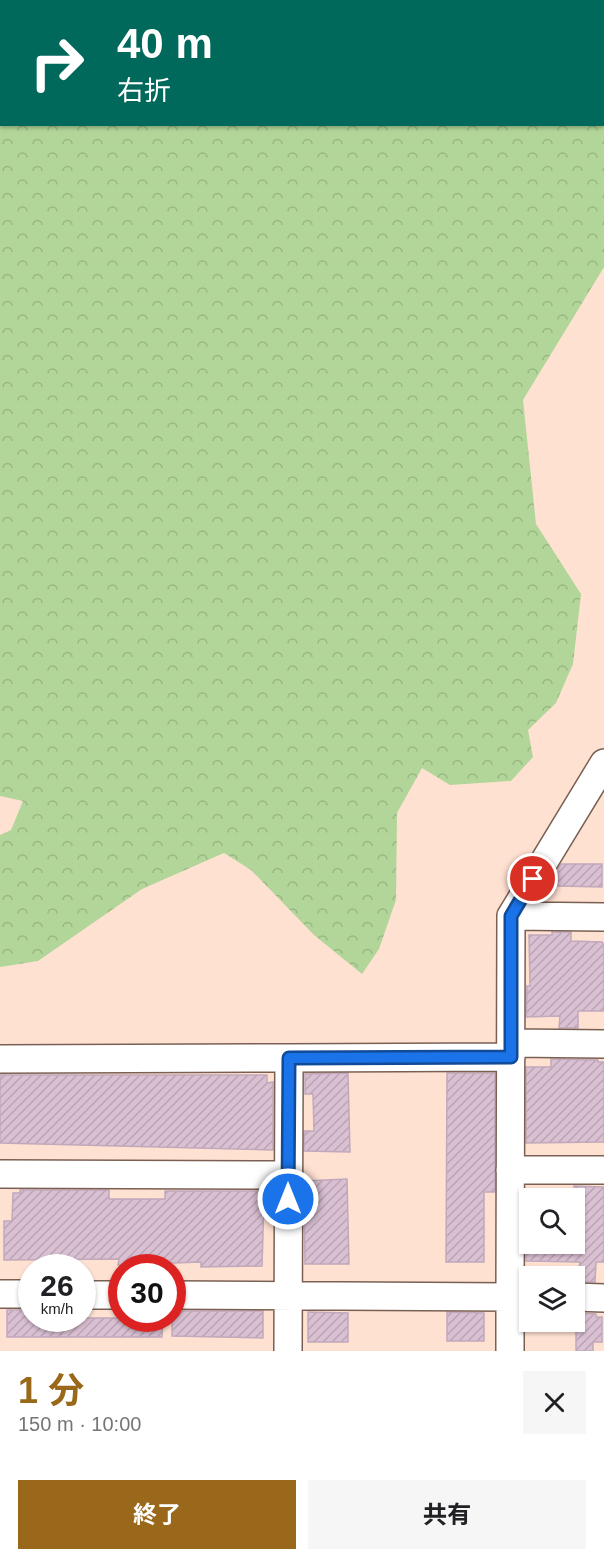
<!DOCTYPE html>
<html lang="ja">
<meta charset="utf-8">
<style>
:root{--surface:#fff;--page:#f6f6f6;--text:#202124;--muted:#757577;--accent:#99681b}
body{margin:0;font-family:Arial,"Noto Sans JP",sans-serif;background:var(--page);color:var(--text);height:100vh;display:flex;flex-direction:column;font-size:22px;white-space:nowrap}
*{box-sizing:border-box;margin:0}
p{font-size:20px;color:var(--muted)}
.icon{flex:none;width:33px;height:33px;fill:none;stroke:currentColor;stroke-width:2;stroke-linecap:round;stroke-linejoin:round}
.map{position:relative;height:1351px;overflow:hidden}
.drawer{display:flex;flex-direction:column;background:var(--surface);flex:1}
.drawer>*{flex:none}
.top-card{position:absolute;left:0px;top:0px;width:604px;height:126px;box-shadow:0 2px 4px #0004;background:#00695c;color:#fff;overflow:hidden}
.fabs{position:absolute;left:519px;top:1188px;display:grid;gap:12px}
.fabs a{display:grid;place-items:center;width:66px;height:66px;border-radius:0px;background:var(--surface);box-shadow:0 2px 4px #0004;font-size:30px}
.speed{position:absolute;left:18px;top:1254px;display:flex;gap:12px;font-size:30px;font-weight:700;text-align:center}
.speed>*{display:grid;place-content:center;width:78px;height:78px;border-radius:50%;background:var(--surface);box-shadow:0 2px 4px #0004;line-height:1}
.speed small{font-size:15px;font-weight:400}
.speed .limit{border:9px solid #d22;background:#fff;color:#111}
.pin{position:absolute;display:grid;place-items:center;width:51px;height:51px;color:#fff;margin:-26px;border:3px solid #fff;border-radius:50%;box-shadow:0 2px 6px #0007}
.me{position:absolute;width:66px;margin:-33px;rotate:0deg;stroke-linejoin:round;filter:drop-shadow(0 0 4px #0008)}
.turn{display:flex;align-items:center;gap:21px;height:126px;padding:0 18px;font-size:27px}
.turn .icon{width:78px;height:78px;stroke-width:2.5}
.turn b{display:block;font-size:42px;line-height:51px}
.round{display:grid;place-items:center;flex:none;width:63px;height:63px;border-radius:0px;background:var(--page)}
.overview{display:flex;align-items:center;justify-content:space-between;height:102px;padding:0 18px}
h1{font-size:36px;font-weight:700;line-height:45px;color:var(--accent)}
.button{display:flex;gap:12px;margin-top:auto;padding:12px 18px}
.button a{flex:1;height:69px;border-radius:0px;background:var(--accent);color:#fff;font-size:24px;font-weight:700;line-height:69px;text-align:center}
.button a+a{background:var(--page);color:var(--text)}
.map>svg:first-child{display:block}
.forest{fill:url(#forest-crowns);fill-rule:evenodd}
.building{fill:url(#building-hatch);stroke:#c1a8ba;stroke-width:1.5}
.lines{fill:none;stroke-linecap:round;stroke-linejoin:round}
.minor-casing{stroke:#796053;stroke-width:30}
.minor{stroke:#fff;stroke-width:27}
.route-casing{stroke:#114b97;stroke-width:15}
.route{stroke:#1a73e8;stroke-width:10}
</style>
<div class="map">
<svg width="604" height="1351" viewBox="0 0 604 1351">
<defs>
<pattern id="forest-crowns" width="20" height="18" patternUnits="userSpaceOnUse" patternTransform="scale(1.5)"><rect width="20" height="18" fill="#b2d699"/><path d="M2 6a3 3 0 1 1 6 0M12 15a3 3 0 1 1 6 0" fill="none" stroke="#99b783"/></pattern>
<pattern id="building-hatch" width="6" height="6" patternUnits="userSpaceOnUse" patternTransform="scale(1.5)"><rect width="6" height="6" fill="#dac0d3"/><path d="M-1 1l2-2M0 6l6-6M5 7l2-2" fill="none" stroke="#bba4b4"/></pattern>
</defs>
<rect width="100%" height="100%" fill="#ffe1d2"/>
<path class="forest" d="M0,0H604V267L523,400L536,524L581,594L573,664L556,703L528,730L533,757L511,781L450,785L422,768L397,813L396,900L379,949L362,974L314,935L251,870L224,853L142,889L38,961L0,967V835L11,830L23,801L0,796ZM2,2H603V124H2Z"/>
<path class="building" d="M561,864H602V887L558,886V869Z
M552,932H571V941L602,942L604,945V1011H578V1028H559L560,1016L526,1017L527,986H530L529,935H552Z
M551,1059L598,1060V1062H604V1142L526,1143V1067H551Z
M348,1073L350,1152L304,1151V1131H314L313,1094H305V1074Z
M447,1073H495V1192H484V1262H446Z
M0,1075H267V1083L273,1082V1150L0,1143Z
M347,1179L349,1264H305L304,1181Z
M574,1186L604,1187V1262H596L595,1282L577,1281L580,1262L526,1261V1244H574Z
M20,1190H109V1199H165V1191H260V1197L264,1198L262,1266L201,1267V1262L118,1265L119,1259L4,1260V1221H12L13,1193H20Z
M7,1310H32V1318H163L162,1337H7Z
M176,1311H263V1338L172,1336V1313Z
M308,1312L348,1313V1342H308Z
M447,1312L484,1313V1341H447Z
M576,1313L596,1314V1317H602V1342H593V1351H576Z"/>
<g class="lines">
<defs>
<path id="minor" d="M511,916L604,917
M511,1043L604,1044
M289,1058L511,1057
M0,1059L289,1058L288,1351
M510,1170H604
M0,1174L288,1175
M0,1294H32
M82,1295H122
M172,1295L510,1297V1351
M530,1297H510L511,916L604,763
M574,1297L604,1298"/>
</defs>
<use href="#minor" class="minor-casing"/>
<use href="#minor" class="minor"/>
</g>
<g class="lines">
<defs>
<path id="route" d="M288,1199L289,1058L511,1057V916L533,879"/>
</defs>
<use href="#route" class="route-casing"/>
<use href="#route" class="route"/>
</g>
</svg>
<div class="fabs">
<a><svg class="icon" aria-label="search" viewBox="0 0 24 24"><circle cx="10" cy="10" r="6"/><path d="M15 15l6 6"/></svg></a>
<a><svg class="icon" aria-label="layers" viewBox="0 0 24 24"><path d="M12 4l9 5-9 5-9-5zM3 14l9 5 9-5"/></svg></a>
</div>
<div class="speed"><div>26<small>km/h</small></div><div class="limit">30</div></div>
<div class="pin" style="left:533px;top:879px;background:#d93025"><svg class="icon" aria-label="arrive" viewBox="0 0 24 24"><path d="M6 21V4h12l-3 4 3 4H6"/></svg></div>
<svg class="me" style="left:288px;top:1199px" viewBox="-20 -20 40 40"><circle r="17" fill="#1a73e8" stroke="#fff" stroke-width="3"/><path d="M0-11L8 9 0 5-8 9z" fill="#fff"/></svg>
<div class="top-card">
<div class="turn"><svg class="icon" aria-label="right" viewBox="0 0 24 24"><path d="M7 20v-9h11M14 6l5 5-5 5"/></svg><div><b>40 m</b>右折</div></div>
</div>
</div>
<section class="drawer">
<div class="overview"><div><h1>1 分</h1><p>150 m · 10:00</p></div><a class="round"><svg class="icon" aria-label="close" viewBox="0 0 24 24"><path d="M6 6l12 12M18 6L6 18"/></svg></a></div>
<div class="button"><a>終了</a><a>共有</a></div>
</section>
